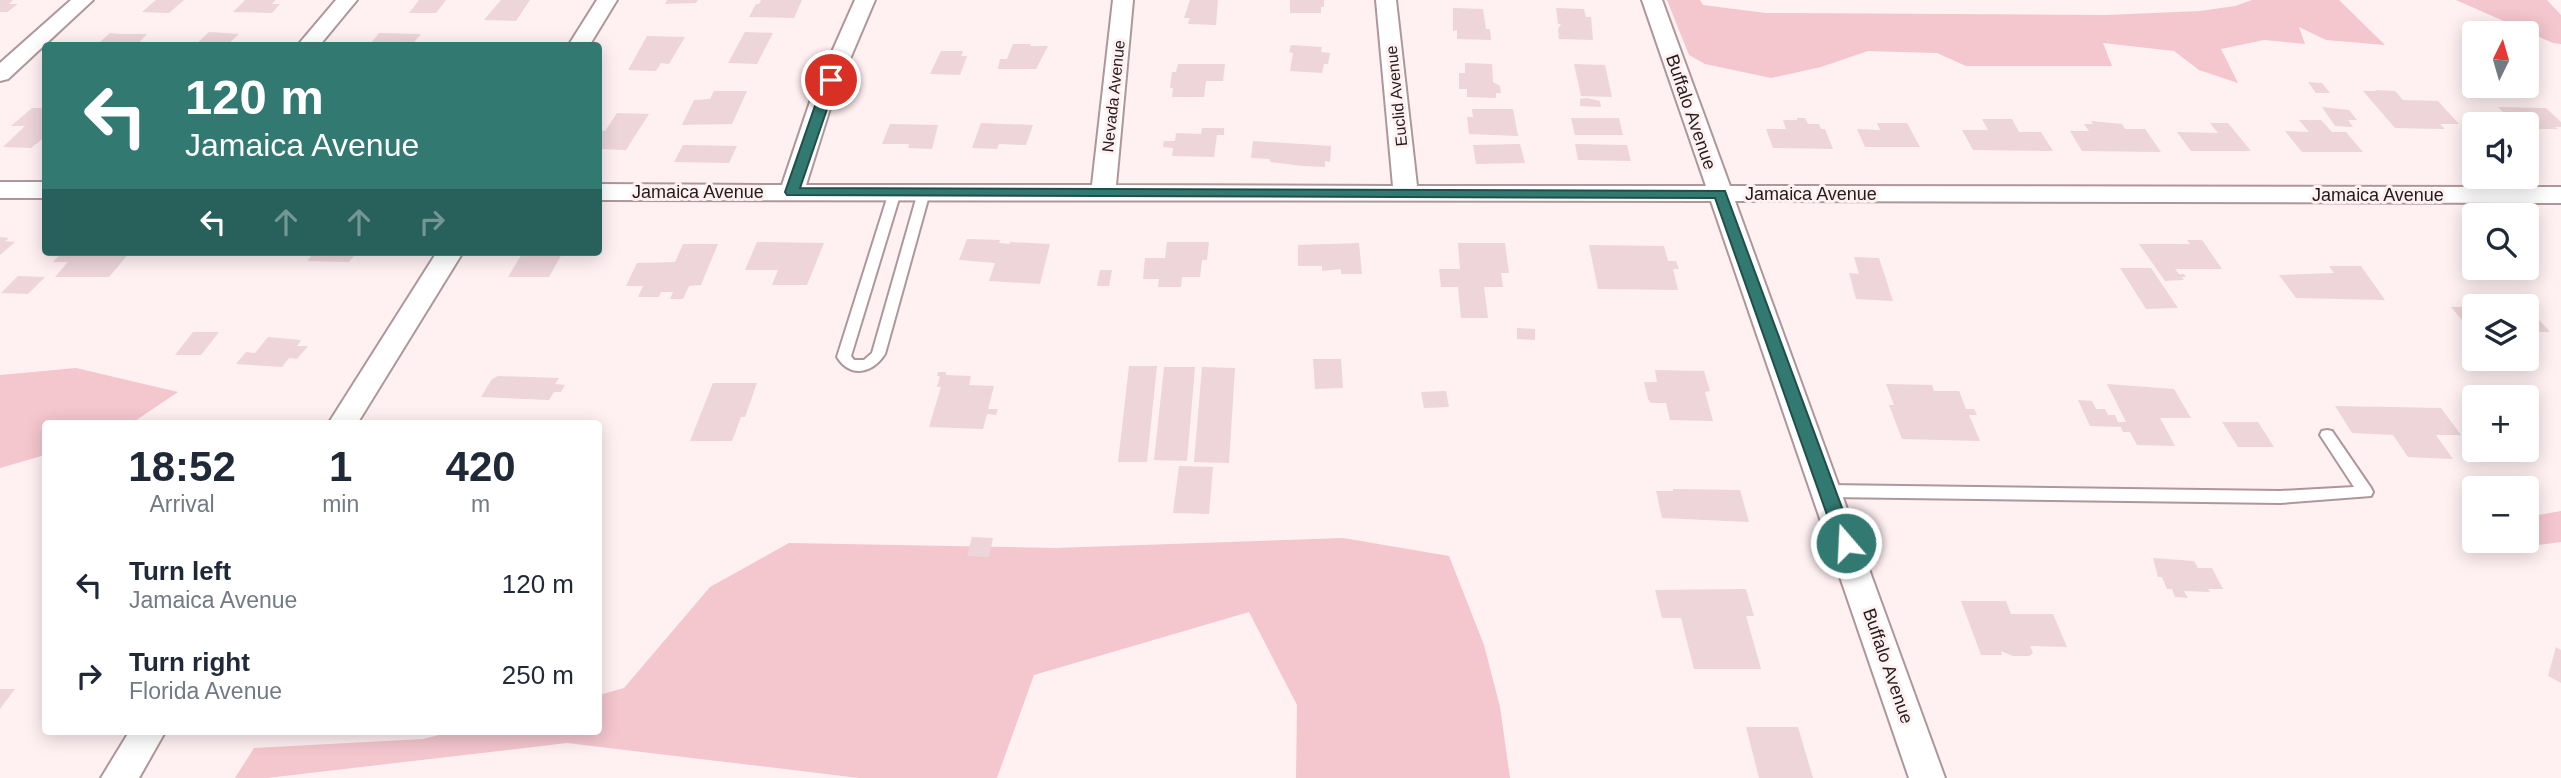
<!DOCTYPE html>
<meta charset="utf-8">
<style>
:root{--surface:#fff;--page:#f6f6f7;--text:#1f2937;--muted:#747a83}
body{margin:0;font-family:Arial,sans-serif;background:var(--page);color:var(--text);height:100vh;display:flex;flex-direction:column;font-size:26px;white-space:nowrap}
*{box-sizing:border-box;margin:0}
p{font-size:23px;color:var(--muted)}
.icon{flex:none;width:38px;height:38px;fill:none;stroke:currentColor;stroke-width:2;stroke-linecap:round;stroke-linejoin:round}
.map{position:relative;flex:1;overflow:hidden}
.drawer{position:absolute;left:42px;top:420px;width:560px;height:315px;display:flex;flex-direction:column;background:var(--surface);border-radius:7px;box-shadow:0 4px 18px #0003}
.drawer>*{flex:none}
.hud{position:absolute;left:42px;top:42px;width:560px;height:214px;border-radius:7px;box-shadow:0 4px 18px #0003;background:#327972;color:#fff;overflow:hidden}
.needle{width:46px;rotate:5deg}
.fabs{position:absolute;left:2462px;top:21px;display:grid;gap:14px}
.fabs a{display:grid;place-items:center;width:77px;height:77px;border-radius:7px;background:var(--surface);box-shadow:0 4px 18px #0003;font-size:35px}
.pin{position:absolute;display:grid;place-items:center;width:60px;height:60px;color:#fff;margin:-30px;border:4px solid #fff;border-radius:50%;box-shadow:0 2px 7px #0007}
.me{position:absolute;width:77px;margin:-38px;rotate:341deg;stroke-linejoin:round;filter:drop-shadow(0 0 5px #0008)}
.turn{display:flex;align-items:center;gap:24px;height:147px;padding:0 28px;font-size:32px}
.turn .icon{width:91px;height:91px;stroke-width:2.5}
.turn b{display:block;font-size:49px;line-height:60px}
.lanes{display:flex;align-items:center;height:66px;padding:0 28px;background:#0003;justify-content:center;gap:35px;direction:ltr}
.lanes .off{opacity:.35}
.eta{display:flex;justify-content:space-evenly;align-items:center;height:119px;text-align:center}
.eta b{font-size:42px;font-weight:700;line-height:49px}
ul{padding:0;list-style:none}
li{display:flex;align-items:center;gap:21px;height:91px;padding:0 28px}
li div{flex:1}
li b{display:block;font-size:26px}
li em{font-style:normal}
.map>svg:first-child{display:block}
.green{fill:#f4c6ce}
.building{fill:#edd5d9}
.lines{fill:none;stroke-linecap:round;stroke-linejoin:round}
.service-casing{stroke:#ae979b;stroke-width:4}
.minor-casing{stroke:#ae979b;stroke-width:4}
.service{fill:#fff;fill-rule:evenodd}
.minor{fill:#fff;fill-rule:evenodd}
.route{fill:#327972;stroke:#204f4a;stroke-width:2}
.labels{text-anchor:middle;stroke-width:6;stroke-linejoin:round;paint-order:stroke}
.far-street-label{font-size:16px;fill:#231b1c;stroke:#fff0f2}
.street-label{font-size:18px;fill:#231b1c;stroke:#fff0f2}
</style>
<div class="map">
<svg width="2561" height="778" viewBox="0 0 2561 778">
<rect width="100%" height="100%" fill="#fff0f2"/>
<path class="green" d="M1667,0H1700L1703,5L1766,13L2106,15L2200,11L2235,6L2252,0H2339L2385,45L2326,40L2299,27L2305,44L2264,40L2221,49L2238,83L2199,70L2174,51L2103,43L2112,66H1966L1937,53L1868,51L1821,67L1771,78L1705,64L1689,55Z
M2456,0H2547L2561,15V44L2553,43Z
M76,368L178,392L132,423L46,424L45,455L0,468V375Z
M2561,511V542L2501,550L2502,541H2527V517Z
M1343,538L1449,556L1484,645L1500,707L1510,778H1296L1297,705L1249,612L1034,675L997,778H859L567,743L267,778H235L254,748L423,739L451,732H598L599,695L624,688L710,587L789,543L1055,548Z"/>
<path class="building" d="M0,0H13L9,4H18L7,12H0Z
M156,0H184L169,13L142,12Z
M245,0H276L272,4H280L272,13L233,12Z
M419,0H446L436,13H409Z
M501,0H530L516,21L484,20Z
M667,0H698L696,3L665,4Z
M761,0H802L794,18L749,17L756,4H759Z
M1190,0H1218L1216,25L1188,24L1190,18H1184Z
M1290,0H1324V7H1321V13H1290Z
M1453,8L1483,9L1486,29H1490L1491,40L1457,39V30L1453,31Z
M1556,8L1584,9L1586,17H1591L1593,40L1559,39L1558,29L1561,24H1558Z
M209,32L239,34L226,46H194Z
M745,32L773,33L757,64L728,63Z
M110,33L122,34H147L136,46H105L109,42H100Z
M379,33L421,34L411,46H380L383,42H372Z
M647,36L685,37L669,64L661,63L656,71L628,70Z
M1013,44H1031L1030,46H1048L1036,69H998L1000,59H1007Z
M1291,45L1322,47L1321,52L1330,53L1328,64H1324L1322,73L1290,71L1293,53L1289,52Z
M941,51H963L961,56H967L960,75L930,74Z
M1465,63L1492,64L1493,82L1500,86L1501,93H1496V98L1467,97V89H1459V73H1465Z
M1178,64H1225L1223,81H1206L1204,97H1172L1173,88H1170L1172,72H1176Z
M1574,64L1605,65L1612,97L1581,96Z
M2308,82L2322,83L2330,93H2316Z
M2375,90L2395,91L2403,100L2438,101L2459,124H2440L2445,129L2395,128L2363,91H2376Z
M714,91H747L732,124L682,125L694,100L710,99Z
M1587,98L1600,101L1601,107L1580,106V99Z
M2322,107L2349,110L2357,120H2348L2353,127L2335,126Z
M2498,107L2546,108L2561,122V127H2555L2558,129H2527V124H2516Z
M32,108H46V136L31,148L3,147L25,126H11Z
M1472,109H1513L1518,136L1469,134L1467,117H1473Z
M617,113L649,114L626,150L598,149V130L605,131Z
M1571,118H1619L1623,135H1575Z
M1797,118H1805L1808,124H1819L1821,129H1825L1833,149L1773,148L1766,129H1786L1783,120H1797Z
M1982,119H2012L2019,132H2041L2053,151L1973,150L1962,130H1988Z
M2299,120H2321L2332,132H2346L2363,152H2302L2285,131L2309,132Z
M2091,121L2122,124L2125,129H2145L2161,152L2082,151L2070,131H2089L2084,124H2093Z
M981,123L1033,125L1026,145L999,144L997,149L972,148Z
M1877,123H1907L1920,147H1865L1857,129L1880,130Z
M2210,123H2228L2251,151H2191L2177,132L2218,133Z
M890,124L938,125L932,149L908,148L909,144H882Z
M1202,128H1224V135H1217L1214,157L1172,156L1173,148L1163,147L1164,141H1175L1176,133L1201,134Z
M1253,141L1331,146L1330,162L1325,161V167L1303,166L1270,162V159L1251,158Z
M1520,144L1525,163L1476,164L1473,145Z
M1575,144L1627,145L1631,161L1578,160Z
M683,145L737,146L729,163L674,162Z
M0,237L9,238L5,241L15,242L0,255Z
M967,239L1000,240L999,243L1010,244V242L1050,244L1040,284L989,281L995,263L959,260Z
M2187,240H2202L2222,269H2175L2179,274H2184L2186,277H2182L2184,280L2165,281L2139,244H2190Z
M757,242L824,243L807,285H772L778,270H745Z
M1167,242H1209L1207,260H1202L1200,277H1182L1181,287H1158L1159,279H1143L1145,258H1165Z
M1359,243L1362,274H1341V269L1322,271V266H1298V245Z
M1458,243H1505L1509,273H1501L1503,287H1484L1488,318H1461L1458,287H1441L1439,269H1460Z
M683,244H718L701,285L689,286L683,299H670L673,292H661L659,297H638L643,286H626L637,263L675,262Z
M1589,245L1664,246L1668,261H1676L1679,269H1673L1678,290L1598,289Z
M62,252H130L109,277H55L68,262H53Z
M314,252H357L349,262L307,261Z
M523,252H563L549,277H508Z
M1854,257L1879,258L1893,301L1856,299L1849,273L1859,274Z
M2329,266H2361L2385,300L2296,298L2279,275L2334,273Z
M2120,268H2151L2178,308L2146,309Z
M1100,270H1112L1109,286H1097Z
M18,276L45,277L28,294L1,293Z
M2527,306L2550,332H2527Z
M2451,307H2474V331H2471Z
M1517,328L1535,329V340L1517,339Z
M193,332H219L201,355H175Z
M268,337L301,340L297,346H308L297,359L289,358L282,367L236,364L246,352L255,353Z
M1313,359H1341L1343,388L1315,389Z
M1129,366H1157L1147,462H1118Z
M1164,367H1195L1187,461L1154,460Z
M1202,367L1235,368L1229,463L1194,462Z
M1655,370L1704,371L1710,391L1705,392L1713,421L1670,420L1666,403H1651L1648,399L1644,382H1657Z
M938,372H946V375L971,376L969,385L994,386L988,409H998L996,415L987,414L983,429L929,427L941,387H937L940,376H937Z
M498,376L559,378L555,384L565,385L561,392H554L549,400L481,397L492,379Z
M713,383H757L745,417H741L732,441H690Z
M1886,384L1932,385L1934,391H1959L1966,409H1974L1977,415H1969L1980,441L1902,439L1889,405H1894Z
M2107,384L2174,389L2191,418H2160L2175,446L2137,445L2130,432H2123L2121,427L2090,426L2078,400L2092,401L2096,409H2105L2108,415H2115L2118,422H2126Z
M1446,391L1449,407L1424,408L1421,392Z
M2335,406L2441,408L2461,435H2436L2453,459L2408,457L2393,435L2352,433Z
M2222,422H2258L2274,447H2238Z
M1179,466L1213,467L1209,514L1173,513Z
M1673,489L1740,490L1749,522L1662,518L1656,491H1673Z
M972,537L993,538L989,557L967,556Z
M2153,558L2194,561L2198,568H2212L2223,589H2208L2210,592L2184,591L2188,598L2175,597L2172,589H2167L2162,577H2158Z
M1746,589L1754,616H1746L1761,669H1694L1681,618H1662L1655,590Z
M1961,601H2006L2011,614H2053L2067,647L2030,646L2033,653L2029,656H2013L2001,651L2002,655H1981Z
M2556,647L2561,650V683L2548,676Z
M0,689H15L0,709Z
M1746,727H1798L1813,778H1759Z"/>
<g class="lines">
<defs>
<path id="service" d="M895,188L901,192L851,356L854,360H864L872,353L918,192L924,188L930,192L885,354C872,374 850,378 837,357L889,192Z
M2327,430L2332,431L2371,488L2373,492L2371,496L2280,503L1828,497L1823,495L1821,491L1823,487L1828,485L2280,491L2354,487L2320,435L2322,431Z"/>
<path id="minor" d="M71,0H93L8,79L0,81V63Z
M336,0H357L319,46H297Z
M597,0H617L589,46H568Z
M855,0H875L833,99L806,185H1092L1113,0H1133L1116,185L1393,186L1376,0H1396L1417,186H1706L1642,0H1662L1730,186L2561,187V203L1735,201L1945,778H1909L1711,201L598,200V184L782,185L811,99Z
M0,182H46V198H0Z
M437,252H463L357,424H328Z
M129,732H165L139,778H101Z"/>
</defs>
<use href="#service" class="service-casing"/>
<use href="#minor" class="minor-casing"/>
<use href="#service" class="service"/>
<use href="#minor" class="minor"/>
</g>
<path class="route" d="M831,76L837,80L800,188L1725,191L1855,543L1852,548H1839L1837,543L1715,198L787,195L785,192L824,80Z"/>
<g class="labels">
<g class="far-street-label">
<text transform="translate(1113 96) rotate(-84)" y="6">Nevada Avenue</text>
<text transform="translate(1396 96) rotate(-96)" y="6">Euclid Avenue</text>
</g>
<g class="street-label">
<text transform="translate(1691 112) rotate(71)" y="6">Buffalo Avenue</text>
<text x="698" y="198">Jamaica Avenue</text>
<text x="1811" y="200">Jamaica Avenue</text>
<text x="2378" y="201">Jamaica Avenue</text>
<text transform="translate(1888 666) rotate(71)" y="6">Buffalo Avenue</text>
</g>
</g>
</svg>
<div class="fabs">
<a><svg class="needle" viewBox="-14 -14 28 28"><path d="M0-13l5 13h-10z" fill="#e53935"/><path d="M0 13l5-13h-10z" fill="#747a83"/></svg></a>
<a><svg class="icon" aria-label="sound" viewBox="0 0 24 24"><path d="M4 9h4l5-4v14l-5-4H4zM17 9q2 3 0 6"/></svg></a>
<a><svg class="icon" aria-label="search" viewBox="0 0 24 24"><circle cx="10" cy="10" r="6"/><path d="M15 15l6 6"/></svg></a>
<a><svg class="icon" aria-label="layers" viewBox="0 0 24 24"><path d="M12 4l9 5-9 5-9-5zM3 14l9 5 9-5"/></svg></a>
<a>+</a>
<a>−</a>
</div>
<div class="pin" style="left:831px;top:80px;background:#d93025"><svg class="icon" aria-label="arrive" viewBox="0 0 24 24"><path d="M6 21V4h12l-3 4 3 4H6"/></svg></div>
<svg class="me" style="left:1846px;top:543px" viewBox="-20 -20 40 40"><circle r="17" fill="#327972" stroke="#fff" stroke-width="3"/><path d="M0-11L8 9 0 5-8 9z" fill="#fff"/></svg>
<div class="hud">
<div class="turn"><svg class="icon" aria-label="left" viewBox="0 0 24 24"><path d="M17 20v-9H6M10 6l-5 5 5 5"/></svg><div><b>120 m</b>Jamaica Avenue</div></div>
<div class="lanes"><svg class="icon" aria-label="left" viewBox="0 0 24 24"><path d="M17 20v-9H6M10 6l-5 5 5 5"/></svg><svg class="icon off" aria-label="ahead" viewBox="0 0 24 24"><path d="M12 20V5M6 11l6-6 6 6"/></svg><svg class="icon off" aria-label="ahead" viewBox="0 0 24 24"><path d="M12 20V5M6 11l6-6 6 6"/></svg><svg class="icon off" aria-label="right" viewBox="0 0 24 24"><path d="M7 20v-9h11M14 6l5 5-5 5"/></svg></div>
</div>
<section class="drawer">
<div class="eta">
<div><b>18:52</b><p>Arrival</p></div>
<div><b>1</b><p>min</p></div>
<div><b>420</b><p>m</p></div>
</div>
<ul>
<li><svg class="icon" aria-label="left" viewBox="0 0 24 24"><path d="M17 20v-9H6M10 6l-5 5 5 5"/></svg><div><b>Turn left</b><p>Jamaica Avenue</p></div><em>120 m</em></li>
<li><svg class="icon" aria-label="right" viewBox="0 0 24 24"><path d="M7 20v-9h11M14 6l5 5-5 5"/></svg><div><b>Turn right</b><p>Florida Avenue</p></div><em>250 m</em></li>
</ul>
</section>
</div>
